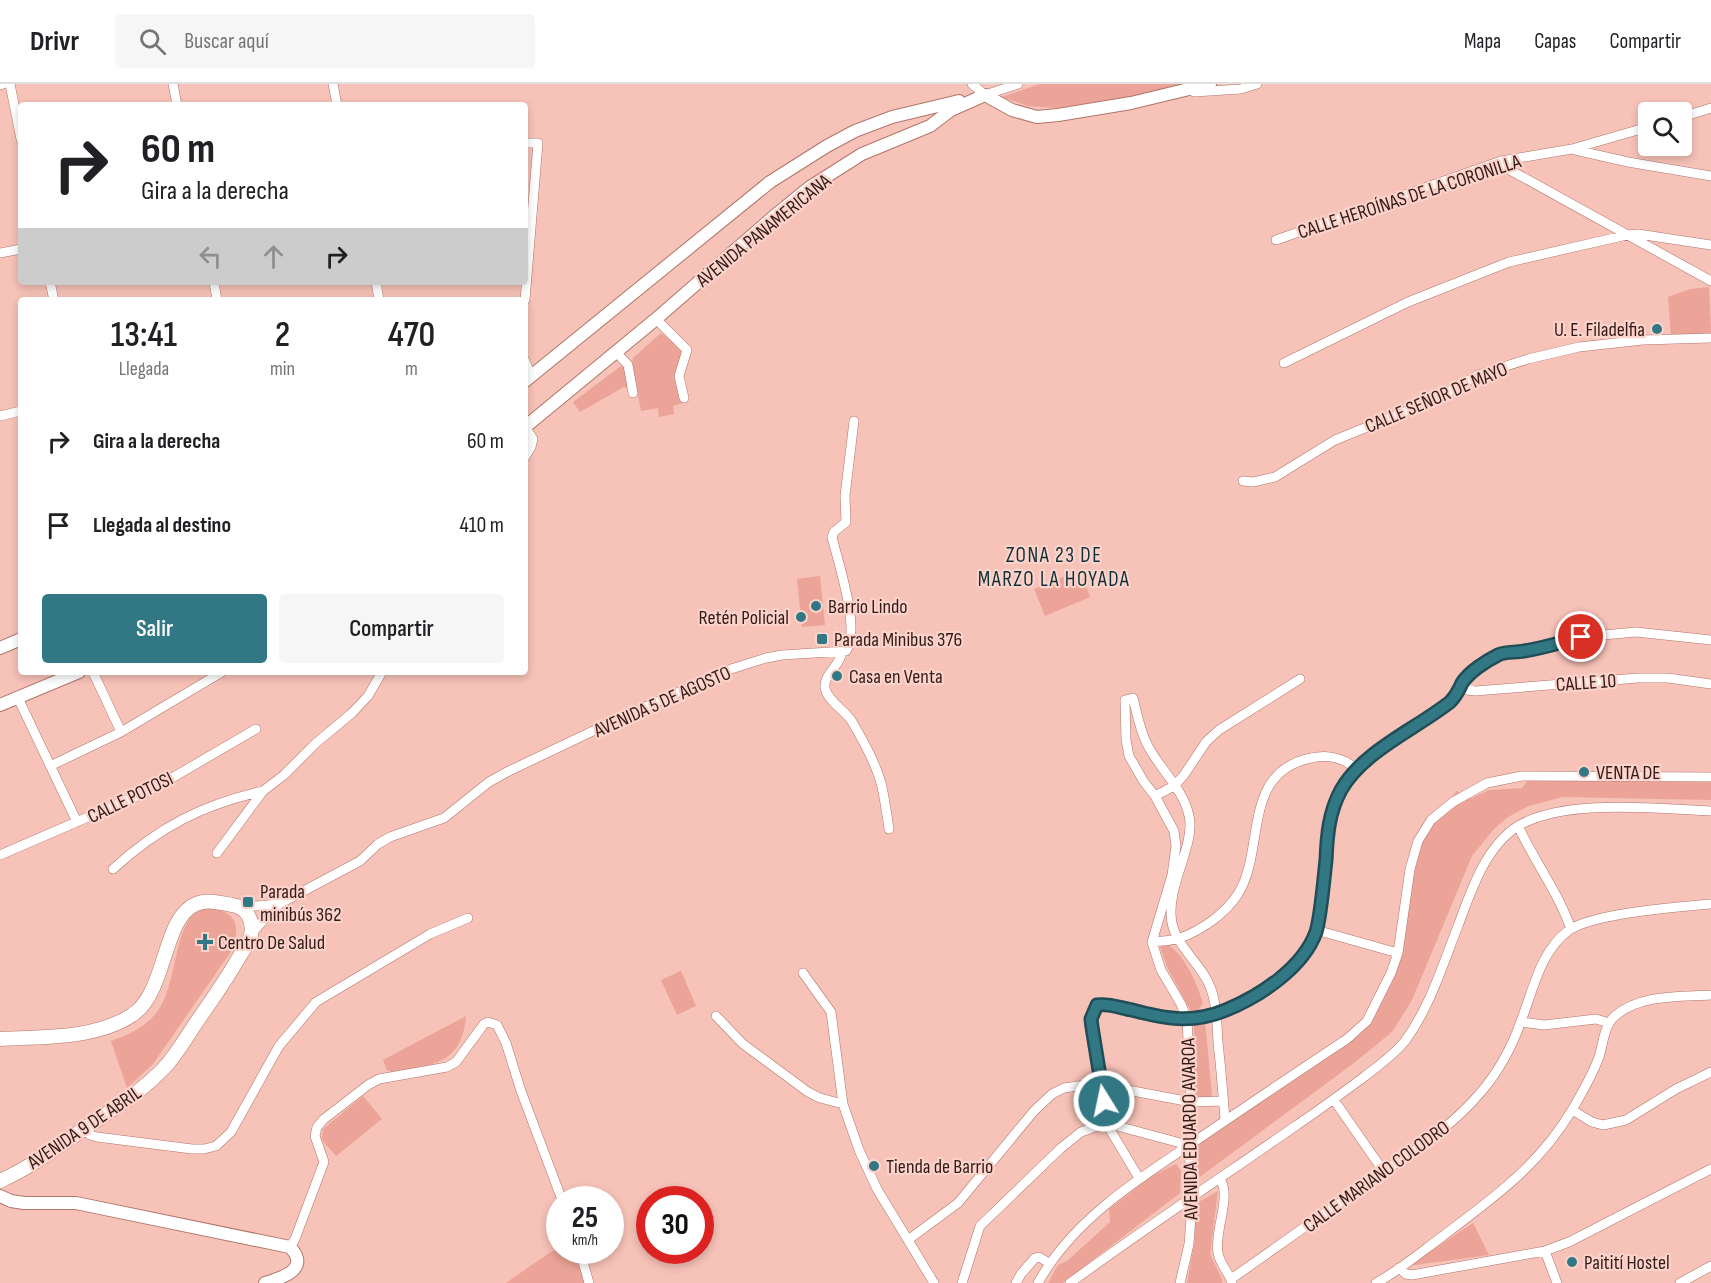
<!DOCTYPE html>
<html lang="es">
<meta charset="utf-8">
<style>
:root{--surface:#fff;--page:#f6f6f6;--text:#202124;--muted:#757577;--line:#e0e0e0;--accent:#327884}
body{margin:0;font-family:"Sofia Sans Condensed",sans-serif;background:var(--page);color:var(--text);height:100vh;display:flex;flex-direction:column;font-size:22px;white-space:nowrap}
*{box-sizing:border-box;margin:0}
p{font-size:20px;color:var(--muted)}
.icon{flex:none;width:33px;height:33px;fill:none;stroke:currentColor;stroke-width:2;stroke-linecap:round;stroke-linejoin:round}
.map{position:relative;flex:1;overflow:hidden}
.drawer{position:absolute;left:18px;top:213px;width:510px;height:378px;display:flex;flex-direction:column;background:var(--surface);border-radius:6px;box-shadow:0 3px 9px #0003}
.drawer>*{flex:none}
.hud{position:absolute;left:18px;top:18px;width:510px;height:183px;border-radius:6px;box-shadow:0 3px 9px #0003;background:#fff;color:var(--text);overflow:hidden}
.controls{position:absolute;left:1638px;top:18px;display:grid;gap:12px}
.controls a{display:grid;place-items:center;width:54px;height:54px;border-radius:6px;background:var(--surface);box-shadow:0 3px 9px #0003;font-size:30px}
.speed{position:absolute;left:546px;top:1102px;display:flex;gap:12px;font-size:30px;font-weight:700;text-align:center}
.speed>*{display:grid;place-content:center;width:78px;height:78px;border-radius:50%;background:var(--surface);box-shadow:0 3px 9px #0003;line-height:1}
.speed small{font-size:15px;font-weight:400}
.speed .limit{border:9px solid #d22;background:#fff;color:#111}
.pin{position:absolute;display:grid;place-items:center;width:51px;height:51px;color:#fff;margin:-26px;border:3px solid #fff;border-radius:50%;box-shadow:0 2px 6px #0007}
.me{position:absolute;width:66px;margin:-33px;rotate:350deg;stroke-linejoin:round;filter:drop-shadow(0 0 4px #0008)}
.turn{display:flex;align-items:center;gap:21px;height:126px;padding:0 24px;font-size:27px}
.turn .icon{width:78px;height:78px;stroke-width:2.5}
.turn b{display:block;font-size:42px;line-height:51px}
.lanes{display:flex;align-items:center;height:57px;padding:0 24px;background:#0003;justify-content:center;gap:30px;direction:ltr}
.lanes .off{opacity:.35}
.eta{display:flex;justify-content:space-evenly;align-items:center;height:102px;text-align:center}
.eta b{font-size:36px;font-weight:600;line-height:42px}
.cta{display:flex;gap:12px;margin-top:auto;padding:12px 24px}
.cta a{flex:1;height:69px;border-radius:6px;background:var(--accent);color:#fff;font-size:24px;font-weight:600;line-height:69px;text-align:center}
.cta a+a{background:var(--page);color:var(--text)}
ul{padding:0;list-style:none}
li{display:flex;align-items:center;gap:18px;height:84px;padding:0 24px}
li div{flex:1}
li b{display:block;font-size:22px}
li em{font-style:normal}
header{display:flex;align-items:center;gap:36px;box-sizing:border-box;height:84px;padding:0 30px;background:var(--surface);border-bottom:2px solid var(--line)}
header strong{font-size:28px}
nav{display:flex;gap:33px;margin-inline-start:auto;font-size:21px}
.search{width:420px;height:54px;background:var(--page);display:flex;align-items:center;gap:15px;box-sizing:border-box;padding:0 21px;border-radius:6px;color:var(--muted);font-size:22px}
.map>svg:first-child{display:block}
.green{fill:#eba497}
.lines{fill:none;stroke-linecap:round;stroke-linejoin:round}
.minor-casing{stroke:#b1756a;stroke-width:10}
.tertiary-casing{stroke:#b1756a;stroke-width:14}
.secondary-casing{stroke:#b1756a;stroke-width:15}
.minor{stroke:#fff;stroke-width:9}
.tertiary{stroke:#fff;stroke-width:12}
.secondary{stroke:#fff;stroke-width:14}
.route-casing{stroke:#204e56;stroke-width:15}
.route{stroke:#327884;stroke-width:10}
.poi-dot{fill:#327884;stroke:#fbd3cb;stroke-width:2}
.labels{text-anchor:middle;stroke-width:4.5;stroke-linejoin:round;paint-order:stroke}
.street-label{font-size:20px;fill:#331b17;stroke:#fbd3cb}
.poi-label{font-size:20px;fill:#331b17;stroke:#fbd3cb;text-anchor:start}
.neighbourhood-label{font-size:21px;letter-spacing:1.5px;fill:#0e3036;stroke:#fbd3cb}
</style>
<header>
<strong>Drivr</strong>
<div class="search"><svg class="icon" aria-label="search" viewBox="0 0 24 24"><circle cx="10" cy="10" r="6"/><path d="M15 15l6 6"/></svg>Buscar aquí</div>
<nav><a>Mapa</a><a>Capas</a><a>Compartir</a></nav>
</header>
<div class="map">
<svg width="1711" height="1199" viewBox="0 0 1711 1199">
<rect width="100%" height="100%" fill="#f7c2b8"/>
<path class="green" d="M1040,0H1188L1159,8L1057,24L1028,22L1002,13Z
M1709,203L1711,249L1671,253L1668,213L1690,205Z
M661,249L682,265L677,292L683,319L673,322L674,330L659,333L658,324L641,327L632,279L633,274Z
M621,282L625,284L629,305L624,303L580,328L573,318Z
M1080,486L1090,513L1045,532L1034,505Z
M820,492L825,541L802,543L797,495Z
M1530,693L1711,696V716L1562,713L1529,722L1508,733L1494,745L1472,772L1412,916L1392,948L1354,979L1197,1095L1192,1066L1349,947L1369,930L1385,897L1401,853L1424,743L1457,707L1472,714L1489,706L1522,704Z
M212,824C240,829 240,847 230,869L153,980L127,1004L111,957C129,951 145,943 157,928C177,902 173,848 195,829C200,825 206,825 212,824Z
M1168,860C1186,874 1196,897 1203,919L1197,928H1192L1189,924L1168,885L1160,863Z
M681,887L696,922L677,931L661,896Z
M466,932C462,980 432,982 392,988L387,986L383,976Z
M1202,935L1205,937L1212,1011L1209,1014L1196,1013L1194,1006V940L1196,936Z
M363,1012L382,1035L336,1072L322,1056L323,1045Z
M1176,1080L1181,1087L1180,1109L1063,1199H1048L1058,1181L1067,1177L1110,1138L1109,1125L1152,1092Z
M1218,1107L1210,1170L1222,1195V1199H1187L1195,1155V1120Z
M1473,1139L1489,1171L1408,1182Z
M559,1164L560,1167H576L586,1199H506L549,1169Z"/>
<g class="lines">
<defs>
<path id="minor" d="M10,0L21,55
M173,0L177,21
M333,0L337,21
M972,0L985,11L1018,0
M0,1L3,0
M1194,8L1241,5L1257,0
M1682,33L1711,24
M1575,66L1628,78L1711,92
M1501,77L1510,86L1711,197
M1276,156L1501,77L1572,65L1648,43
M0,169L21,165
M50,198L54,216
M214,198L217,216
M376,198L379,216
M525,216L538,59H525
M656,235L687,266L679,292L684,314
M616,268L628,281L633,309
M525,277L531,292
M1284,279L1408,218L1509,178L1627,151L1638,150L1711,161
M0,332L21,327
M525,343L533,355L531,363L525,373
M1243,397L1253,398L1275,393L1335,356L1434,316L1478,291L1528,275L1579,263L1643,256L1711,254
M842,568C840,582 823,591 825,604C827,616 844,626 851,636C863,656 877,681 882,703C885,717 887,731 889,745
M93,588L121,648
M1460,605L1475,607L1638,594H1668L1711,600
M18,614L77,738
M50,682L121,648L222,588
M1155,712L1174,702L1184,691L1206,658L1219,646L1300,595
M1518,742C1535,778 1558,808 1571,845
M217,769L263,707L284,691L316,659L352,629L368,612L382,588
M0,771L153,705L256,645
M113,785C159,743 202,721 263,707
M239,822H256L279,820
M1316,846L1398,869
M252,849L268,831L281,819L360,777L378,760L390,753L444,734L489,698L509,687L618,635L731,585L766,574L782,571L846,567C861,546 838,478 832,453L834,448L846,438L845,412L854,337
M1152,858C1161,857 1172,857 1180,854C1202,846 1225,830 1238,810C1266,765 1241,688 1311,674C1328,670 1345,674 1357,686
M803,889L831,928L843,1020L859,1066L877,1105L934,1199
M716,932L743,960L808,1008L820,1014L843,1020
M1521,938L1544,941L1596,935L1609,939
M1334,1016L1384,1088
M1572,1026L1592,1038L1603,1041L1626,1036L1676,1005L1711,988
M84,1045L90,1051L97,1053L192,1065H204L216,1062L231,1048L279,962L316,918L430,850L468,834
M1139,1094L1106,1039L1092,943L1091,935L1097,921H1111L1173,936L1187,935L1216,930L1227,926L1246,917L1279,894L1301,872L1316,846L1326,776V753L1330,733L1342,704L1357,686L1387,661L1451,616L1470,590L1489,576L1500,570L1544,563L1581,553L1636,548L1711,556
M1220,1095C1232,1113 1214,1146 1218,1169C1220,1181 1229,1188 1232,1199
M908,1156L958,1119L1034,1027L1052,1010L1064,1004L1085,1001H1101L1191,1018L1223,1017
M290,1163L295,1155L324,1078L315,1052L317,1043L324,1035L368,1001L379,995L447,983L456,978L484,940L488,938L497,941L506,959L521,1007L562,1116
M580,1167L589,1199
M1545,1167L1557,1199
M1399,1184L1406,1190L1412,1191L1545,1167L1569,1158L1711,1085
M1231,1195C1279,1161 1328,1127 1376,1093C1413,1067 1452,1043 1481,1008C1499,987 1512,963 1521,937C1533,907 1540,867 1569,846C1595,829 1678,823 1711,820
M962,1199L980,1142L1061,1064L1081,1048L1106,1039L1188,1061
M1016,1199L1021,1190L1035,1174L1039,1173L1049,1179
M1038,1199C1071,1139 1132,1099 1188,1062C1241,1026 1294,990 1347,955L1367,937L1391,889L1398,869L1410,785L1418,757L1431,736L1453,718L1487,699L1522,692L1711,693
M1070,1199C1144,1145 1219,1095 1294,1043C1318,1027 1341,1010 1364,993C1378,982 1394,971 1405,957C1430,923 1443,880 1458,842C1471,807 1485,763 1518,742C1565,714 1658,725 1711,727
M1180,1199L1189,1160L1191,1133L1189,1114L1191,1018L1187,935L1181,920L1161,886L1152,858L1172,791L1176,762L1174,747L1155,712L1144,698L1129,672L1126,656L1125,616L1133,614C1137,630 1140,647 1148,662C1160,685 1184,706 1189,732C1196,761 1165,803 1172,839C1177,864 1203,881 1211,905C1217,922 1217,941 1218,959C1221,984 1223,1010 1225,1036
M1376,1199C1400,1186 1421,1168 1443,1152C1494,1113 1538,1083 1572,1026C1582,1009 1592,992 1599,973C1603,961 1604,941 1615,932C1640,910 1680,913 1711,911
M1680,1199L1711,1182"/>
<path id="tertiary" d="M985,11L1012,26L1037,33L1058,31L1131,19L1210,0
M525,297L770,98L827,62L855,47L892,33L959,17
M525,343L656,235L772,134L810,103L862,70L930,42L951,26L985,11
M0,564L21,555
M0,621L79,588
M0,1112L11,1117L24,1119H76L290,1163C311,1185 282,1194 265,1199"/>
<path id="secondary" d="M0,955C43,953 96,955 132,931C167,909 162,834 196,820C208,815 221,819 232,821C247,823 254,837 251,851C248,860 242,868 238,875C226,896 212,916 198,936C187,952 177,970 164,984C139,1010 110,1027 81,1047C55,1065 29,1084 0,1097"/>
</defs>
<use href="#minor" class="minor-casing"/>
<use href="#tertiary" class="tertiary-casing"/>
<use href="#secondary" class="secondary-casing"/>
<use href="#minor" class="minor"/>
<use href="#tertiary" class="tertiary"/>
<use href="#secondary" class="secondary"/>
</g>
<g class="lines">
<defs>
<path id="route" d="M1104,1017L1092,943L1091,935L1097,921C1108,919 1121,924 1132,926C1166,935 1192,940 1226,926C1260,912 1303,884 1316,848C1321,832 1324,793 1326,776C1327,751 1329,728 1341,706C1363,667 1416,645 1450,618C1456,612 1459,606 1462,599C1469,588 1486,577 1498,571C1506,567 1515,569 1524,567C1544,564 1562,558 1581,553"/>
</defs>
<use href="#route" class="route-casing"/>
<use href="#route" class="route"/>
</g>
<g class="poi-dot">
<circle cx="1657" cy="245" r="6"/>
<circle cx="816" cy="522" r="6"/>
<circle cx="801" cy="533" r="6"/>
<rect x="816" y="549" width="12" height="12" rx="3"/>
<circle cx="837" cy="592" r="6"/>
<circle cx="1584" cy="688" r="6"/>
<rect x="242" y="812" width="12" height="12" rx="3"/>
<path d="M202 849h6v6h6v6h-6v6h-6v-6h-6v-6h6z"/>
<circle cx="874" cy="1082" r="6"/>
<circle cx="1572" cy="1178" r="6"/>
</g>
<g class="labels">
<g class="street-label">
<text transform="translate(1409 112) rotate(-18)" y="7">CALLE HEROÍNAS DE LA CORONILLA</text>
<text transform="translate(763 146) rotate(-39)" y="7">AVENIDA PANAMERICANA</text>
<text transform="translate(1436 313) rotate(-23)" y="7">CALLE SEÑOR DE MAYO</text>
<text transform="translate(1586 598) rotate(-4)" y="7">CALLE 10</text>
<text transform="translate(662 617) rotate(-24)" y="7">AVENIDA 5 DE AGOSTO</text>
<text transform="translate(130 713) rotate(-26)" y="7">CALLE POTOSI</text>
<text transform="translate(84 1043) rotate(-34)" y="7">AVENIDA 9 DE ABRIL</text>
<text transform="translate(1189 1045) rotate(-91)" y="7">AVENIDA EDUARDO AVAROA</text>
<text transform="translate(1376 1092) rotate(-36)" y="7">CALLE MARIANO COLODRO</text>
</g>
<g class="poi-label">
<text x="1645" y="252" text-anchor="end">U. E. Filadelfia</text>
<text x="828" y="529">Barrio Lindo</text>
<text x="789" y="540" text-anchor="end">Retén Policial</text>
<text x="834" y="562">Parada Minibus 376</text>
<text x="849" y="599">Casa en Venta</text>
<text x="1596" y="695">VENTA DE</text>
<text x="260" y="814">Parada<tspan x="260" dy="23">minibús 362</tspan></text>
<text x="218" y="865">Centro De Salud</text>
<text x="886" y="1089">Tienda de Barrio</text>
<text x="1584" y="1185">Paitití Hostel</text>
</g>
<g class="neighbourhood-label">
<text x="1054" y="478">ZONA 23 DE<tspan x="1054" dy="24">MARZO LA HOYADA</tspan></text>
</g>
</g>
</svg>
<div class="controls">
<a><svg class="icon" aria-label="search" viewBox="0 0 24 24"><circle cx="10" cy="10" r="6"/><path d="M15 15l6 6"/></svg></a>
</div>
<div class="speed"><div>25<small>km/h</small></div><div class="limit">30</div></div>
<div class="pin" style="left:1581px;top:553px;background:#d93025"><svg class="icon" aria-label="arrive" viewBox="0 0 24 24"><path d="M6 21V4h12l-3 4 3 4H6"/></svg></div>
<svg class="me" style="left:1104px;top:1017px" viewBox="-20 -20 40 40"><circle r="17" fill="#327884" stroke="#fff" stroke-width="3"/><path d="M0-11L8 9 0 5-8 9z" fill="#fff"/></svg>
<div class="hud">
<div class="turn"><svg class="icon" aria-label="right" viewBox="0 0 24 24"><path d="M7 20v-9h11M14 6l5 5-5 5"/></svg><div><b>60 m</b>Gira a la derecha</div></div>
<div class="lanes"><svg class="icon off" aria-label="left" viewBox="0 0 24 24"><path d="M17 20v-9H6M10 6l-5 5 5 5"/></svg><svg class="icon off" aria-label="ahead" viewBox="0 0 24 24"><path d="M12 20V5M6 11l6-6 6 6"/></svg><svg class="icon" aria-label="right" viewBox="0 0 24 24"><path d="M7 20v-9h11M14 6l5 5-5 5"/></svg></div>
</div>
<section class="drawer">
<div class="eta">
<div><b>13:41</b><p>Llegada</p></div>
<div><b>2</b><p>min</p></div>
<div><b>470</b><p>m</p></div>
</div>
<ul>
<li><svg class="icon" aria-label="right" viewBox="0 0 24 24"><path d="M7 20v-9h11M14 6l5 5-5 5"/></svg><div><b>Gira a la derecha</b></div><em>60 m</em></li>
<li><svg class="icon" aria-label="arrive" viewBox="0 0 24 24"><path d="M6 21V4h12l-3 4 3 4H6"/></svg><div><b>Llegada al destino</b></div><em>410 m</em></li>
</ul>
<div class="cta"><a>Salir</a><a>Compartir</a></div>
</section>
</div>
